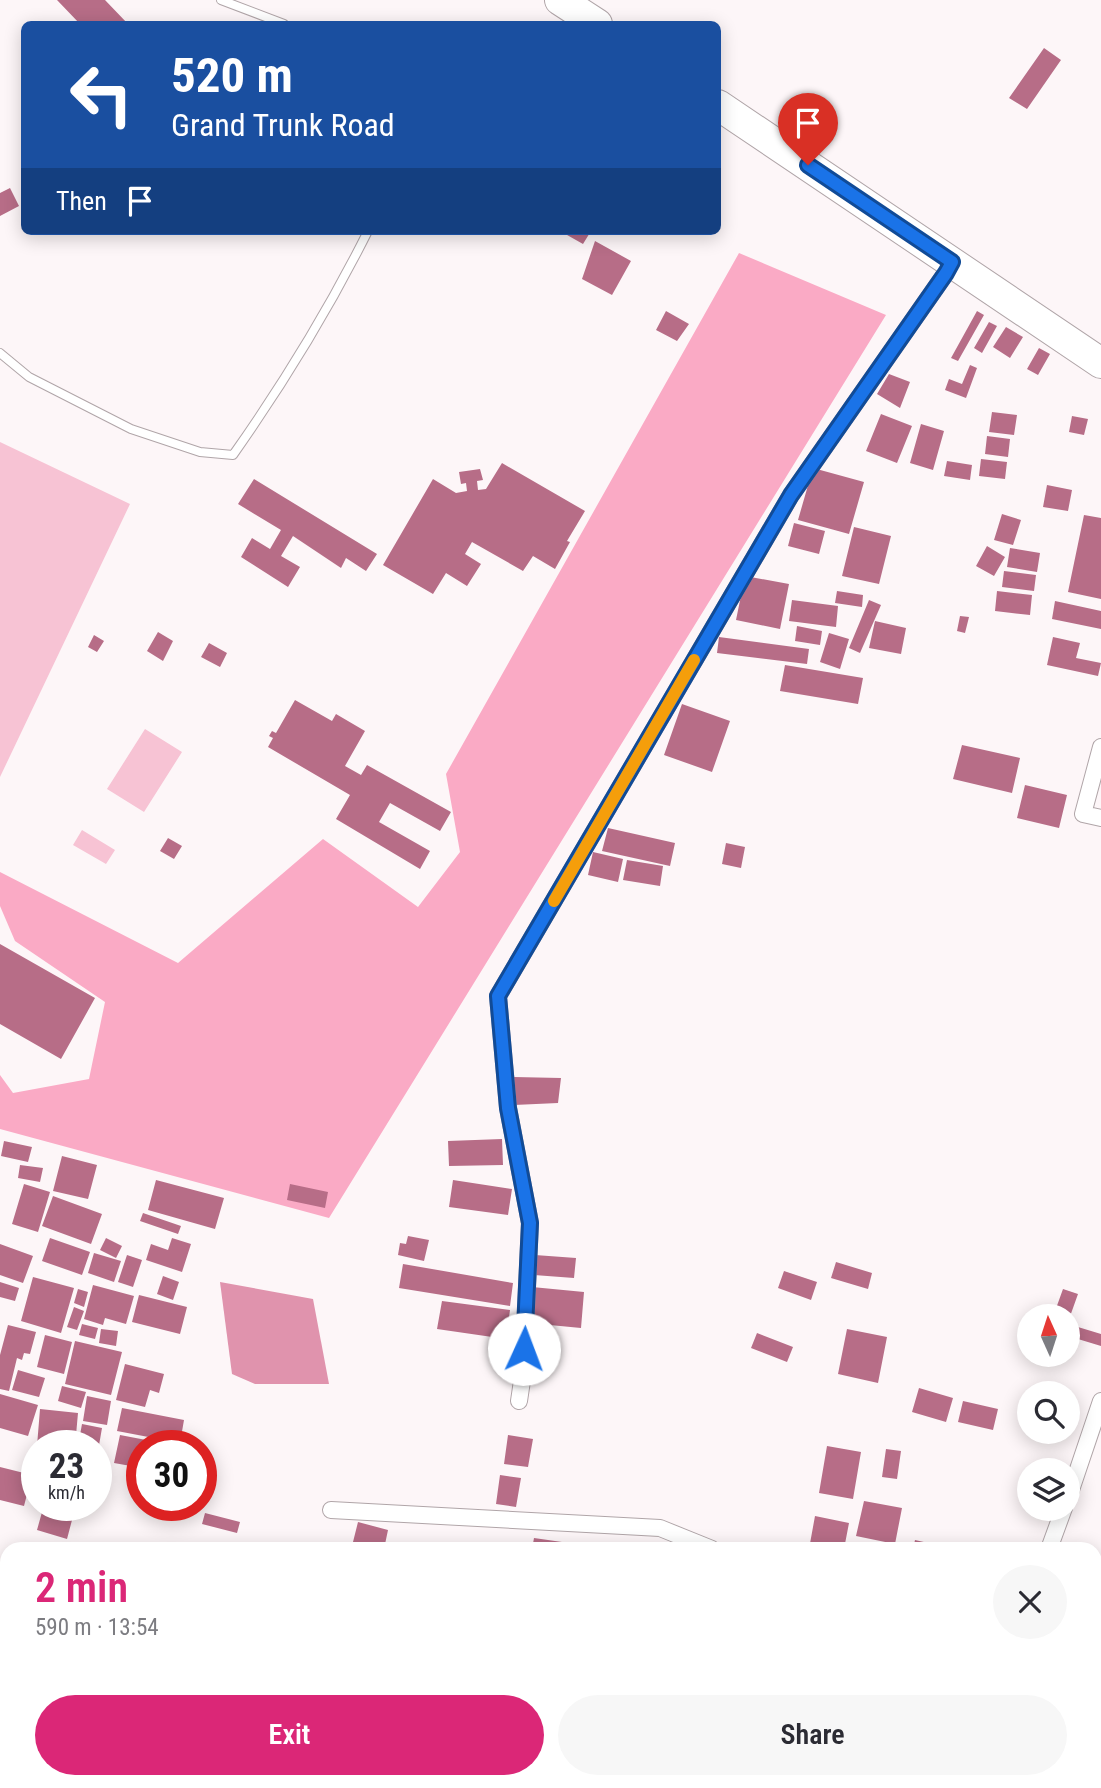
<!DOCTYPE html>
<meta charset="utf-8">
<style>
:root{--surface:#fff;--page:#f7f7f7;--text:#2b2b33;--muted:#7c7c81;--accent:#db2777}
body{margin:0;font-family:"Roboto Condensed",sans-serif;background:var(--page);color:var(--text);height:100vh;display:flex;flex-direction:column;font-size:26px;white-space:nowrap}
*{box-sizing:border-box;margin:0}
p{font-size:23px;color:var(--muted)}
.icon{flex:none;width:38px;height:38px;fill:none;stroke:currentColor;stroke-width:2;stroke-linecap:round;stroke-linejoin:round}
.map{position:relative;flex:1;overflow:hidden}
.side{position:absolute;left:0px;top:1542px;width:1102px;height:247px;display:flex;flex-direction:column;background:var(--surface);border-radius:21px 21px 0 0;box-shadow:0 4px 18px #0003}
.side>*{flex:none}
.top-card{position:absolute;left:21px;top:21px;width:700px;height:214px;border-radius:10px;box-shadow:0 4px 18px #0003;background:#1a4fa0;color:#fff;overflow:hidden}
.needle{width:46px;rotate:357deg}
.controls{position:absolute;left:1017px;top:1304px;display:grid;gap:14px}
.controls a{display:grid;place-items:center;width:63px;height:63px;border-radius:50%;background:var(--surface);box-shadow:0 4px 18px #0003;font-size:35px}
.speed{position:absolute;left:21px;top:1430px;display:flex;gap:14px;font-size:35px;font-weight:700;text-align:center}
.speed>*{display:grid;place-content:center;width:91px;height:91px;border-radius:50%;background:var(--surface);box-shadow:0 4px 18px #0003;line-height:1}
.speed small{font-size:18px;font-weight:400}
.speed .limit{border:10px solid #d22;background:#fff;color:#111}
.pin{position:absolute;display:grid;place-items:center;width:60px;height:60px;color:#fff;margin:-72px -30px;border-radius:50% 50% 50% 0;rotate:-45deg;box-shadow:0 0 7px #0007}
.pin .icon{rotate:45deg}
.me{position:absolute;width:77px;margin:-38px;rotate:2deg;stroke-linejoin:round;filter:drop-shadow(0 0 5px #0008)}
.turn{display:flex;align-items:center;gap:24px;height:147px;padding:0 35px;font-size:32px}
.turn .icon{width:91px;height:91px;stroke-width:2.5}
.turn b{display:block;font-size:49px;line-height:60px}
.then{display:flex;align-items:center;height:66px;padding:0 35px;background:#0003;gap:14px;font-size:26px}
.round{display:grid;place-items:center;flex:none;width:74px;height:74px;border-radius:37px;background:var(--page)}
.head{display:flex;align-items:center;justify-content:space-between;height:119px;padding:0 35px}
h1{font-size:42px;font-weight:600;line-height:52px;color:var(--accent)}
.button{display:flex;gap:14px;margin-top:auto;padding:14px 35px}
.button a{flex:1;height:80px;border-radius:42px;background:var(--accent);color:#fff;font-size:28px;font-weight:600;line-height:80px;text-align:center}
.button a+a{background:var(--page);color:var(--text)}
.map>svg:first-child{display:block}
.green{fill:#f7c3d4}
.forest{fill:#faaac5}
.water{fill:#e093ad}
.building{fill:#b76d87}
.lines{fill:none;stroke-linecap:round;stroke-linejoin:round}
.lane-casing{stroke:#b0a5a8;stroke-width:10}
.street-casing{stroke:#b0a5a8;stroke-width:18}
.highway-casing{stroke:#b0a5a8;stroke-width:32}
.lane{stroke:#fff;stroke-width:8}
.street{stroke:#fff;stroke-width:16}
.highway{stroke:#fff;stroke-width:30}
.route-casing{stroke:#114b97;stroke-width:18}
.route{stroke:#1a73e8;stroke-width:12}
.slow{stroke:#f59e0b;stroke-width:12}
</style>
<div class="map">
<svg width="1101" height="1788" viewBox="0 0 1101 1788">
<rect width="100%" height="100%" fill="#fdf6f8"/>
<path class="green" d="M0,442L130,504L0,777Z
M145,729L182,752L144,812L107,789Z
M82,830L115,850L106,864L73,845Z"/>
<path class="forest" d="M739,253L886,315L329,1218L0,1129V1075L13,1093L89,1079L105,1002L15,941L0,906V872L178,963L323,839L418,907L460,852L446,774Z"/>
<path class="water" d="M220,1282L313,1299L329,1384H255L232,1374Z"/>
<path class="building" d="M57,0H105L128,24H80Z
M1044,48L1061,60L1027,109L1009,98Z
M10,188L19,206L0,216V193Z
M560,231H591L583,244Z
M595,241L631,261L612,295L582,279Z
M666,311L689,324L677,341L656,330Z
M977,311L984,315L958,361L951,358Z
M989,322L997,326L982,353L974,348Z
M1006,327L1023,337L1010,358L993,347Z
M1039,348L1050,354L1038,375L1027,369Z
M970,365L977,368L966,398L945,390L949,379L962,384Z
M889,374L910,382L900,408L877,394Z
M992,412L1017,415L1014,435L989,432Z
M881,414L912,426L897,463L866,451Z
M1072,416L1088,419L1084,435L1069,432Z
M921,424L944,431L933,470L910,463Z
M987,436L1010,439L1008,457L985,454Z
M981,459L1007,462L1005,479L979,476Z
M947,461L972,465L970,480L944,476Z
M502,463L585,511L567,541L570,542L555,569L533,556L523,571L472,542L465,554L481,564L467,586L446,573L433,594L383,565L433,479L456,493L467,491L466,483L461,484L459,472L480,469L483,480L477,481L478,490L486,489Z
M813,468L864,482L849,534L798,520Z
M254,479L377,554L366,571L346,558L341,568L293,536L281,556L300,567L288,587L241,557L252,538L270,549L281,530L238,504Z
M1047,485L1072,490L1068,511L1043,507Z
M1002,514L1021,520L1013,545L994,540Z
M1084,515L1101,518V599L1068,592Z
M794,523L825,531L819,554L788,546Z
M854,527L891,536L879,584L842,576Z
M987,546L1005,557L994,576L976,566Z
M1010,548L1040,553L1037,572L1007,567Z
M1004,571L1036,575L1034,591L1002,587Z
M745,576L789,584L780,629L736,620Z
M837,591L863,595L862,607L835,603Z
M997,591L1032,595L1030,615L995,611Z
M792,600L838,606L836,627L789,621Z
M869,600L881,605L860,653L849,648Z
M1055,601L1101,611V629L1052,619Z
M960,616L969,617L965,633L957,631Z
M875,621L906,628L901,654L869,648Z
M797,626L822,631L820,645L795,641Z
M158,632L173,641L163,661L147,651Z
M829,633L849,639L840,669L820,662Z
M94,635L104,641L97,652L88,647Z
M719,637L809,649L807,664L717,653Z
M1053,637L1080,643L1076,658L1101,663L1098,676L1047,665Z
M209,643L227,653L220,667L201,657Z
M785,665L863,678L858,704L780,691Z
M295,700L332,721L336,714L365,731L345,766L361,775L367,765L451,812L440,831L390,803L379,822L430,851L420,869L336,819L350,795L268,747L273,738L269,736L272,731L276,733Z
M682,704L730,721L712,772L664,755Z
M962,745L1020,758L1012,793L953,779Z
M1025,785L1067,795L1059,828L1017,818Z
M608,828L675,843L670,866L602,851Z
M168,838L182,846L174,859L160,851Z
M726,843L745,847L741,868L722,864Z
M593,852L623,859L618,882L588,875Z
M627,860L663,866L660,886L623,880Z
M0,944L95,998L61,1059L0,1024Z
M514,1077L561,1078L558,1103L514,1105Z
M502,1139L503,1165L449,1166L448,1141Z
M4,1141L32,1147L28,1162L1,1156Z
M62,1156L97,1165L88,1199L53,1191Z
M20,1165L43,1168L40,1182L18,1178Z
M156,1180L224,1198L215,1229L148,1210Z
M453,1180L512,1189L508,1215L449,1207Z
M24,1184L50,1192L38,1232L12,1224Z
M290,1184L328,1192L325,1208L287,1200Z
M53,1196L102,1214L91,1244L42,1226Z
M143,1213L181,1226L178,1234L140,1221Z
M408,1236L429,1240L424,1261L398,1255L400,1243L406,1244Z
M50,1238L90,1252L82,1275L42,1261Z
M106,1238L122,1246L116,1258L100,1250Z
M172,1238L191,1244L182,1272L146,1260L151,1244L168,1250Z
M0,1244L33,1256L23,1283L0,1275Z
M94,1253L121,1261L114,1282L88,1273Z
M127,1255L142,1260L133,1287L118,1282Z
M535,1255L576,1258L574,1278L534,1275Z
M836,1262L872,1273L868,1289L831,1278Z
M403,1264L513,1283L510,1306L399,1288Z
M784,1271L817,1282L811,1300L778,1288Z
M163,1276L179,1282L173,1300L157,1294Z
M33,1277L74,1288L61,1333L21,1321Z
M0,1282L19,1288L15,1301L0,1297Z
M93,1285L134,1296L126,1324L105,1318L103,1325L84,1319Z
M532,1287L584,1292L581,1328L529,1323Z
M78,1289L88,1292L84,1307L74,1303Z
M1063,1289L1078,1294L1068,1322V1316L1054,1314Z
M139,1295L187,1307L180,1334L132,1322Z
M442,1301L510,1310L506,1339L437,1329Z
M74,1307L84,1311L77,1330L67,1327Z
M82,1324L98,1328L95,1339L79,1335Z
M1068,1324L1101,1334V1346L1068,1336Z
M8,1325L36,1332L30,1354L24,1353L22,1360L17,1358L9,1391L0,1389V1355Z
M101,1329L118,1331L116,1346L99,1343Z
M847,1329L887,1337L878,1383L838,1374Z
M757,1333L793,1347L787,1362L751,1348Z
M45,1335L72,1342L64,1374L37,1367Z
M75,1341L122,1352L111,1395L65,1384Z
M125,1364L164,1374L159,1393L150,1390L145,1407L116,1400Z
M18,1370L45,1378L39,1397L12,1390Z
M62,1386L86,1392L81,1408L58,1401Z
M919,1388L953,1398L946,1422L912,1412Z
M0,1394L38,1405L28,1436L0,1428Z
M87,1396L111,1401L107,1425L83,1421Z
M963,1401L998,1409L993,1430L958,1422Z
M122,1408L184,1420L180,1443L117,1431Z
M40,1409L78,1413L75,1446H37Z
M82,1424L102,1428L98,1451L96,1446H78Z
M120,1435L167,1444V1446H142V1468L114,1463Z
M508,1435L533,1439L528,1467L504,1464Z
M827,1446L861,1452L853,1499L819,1493Z
M886,1449L901,1451L897,1479L882,1477Z
M0,1467L32,1475L24,1506L0,1500Z
M500,1475L521,1478L516,1507L496,1504Z
M864,1501L902,1508L895,1544L856,1536Z
M44,1505H76L67,1539L37,1530Z
M205,1513L240,1522L237,1533L202,1524Z
M815,1516L849,1523L844,1549H809Z
M358,1522L388,1530L384,1549L352,1546Z
M534,1538L576,1544L575,1549H532Z
M915,1540L937,1545L936,1549H913Z
M410,1782H439L438,1788Z"/>
<g class="lines">
<defs>
<path id="lane" d="M221,0L284,24
M0,353L29,377L131,429L200,452L233,455C283,384 329,309 368,231"/>
<path id="street" d="M1101,747L1083,814L1101,818
M519,1401L523,1374L530,1223L508,1108L498,996L791,495L946,273L952,262
M1068,1499L1101,1401
M331,1510L660,1528L712,1549
M1049,1549L1064,1508
M1096,1703L1101,1706
M1001,1788L1002,1782"/>
<path id="highway" d="M560,0L597,24
M718,105L1101,363"/>
</defs>
<use href="#lane" class="lane-casing"/>
<use href="#street" class="street-casing"/>
<use href="#highway" class="highway-casing"/>
<use href="#lane" class="lane"/>
<use href="#street" class="street"/>
<use href="#highway" class="highway"/>
</g>
<g class="lines">
<defs>
<path id="route" d="M524,1349L530,1223L508,1108L498,996L791,495L946,273L952,262L808,165"/>
</defs>
<use href="#route" class="route-casing"/>
<use href="#route" class="route"/>
<path class="slow" d="M554,901L694,660"/>
</g>
</svg>
<div class="controls">
<a><svg class="needle" viewBox="-14 -14 28 28"><path d="M0-13l5 13h-10z" fill="#e53935"/><path d="M0 13l5-13h-10z" fill="#7c7c81"/></svg></a>
<a><svg class="icon" aria-label="search" viewBox="0 0 24 24"><circle cx="10" cy="10" r="6"/><path d="M15 15l6 6"/></svg></a>
<a><svg class="icon" aria-label="layers" viewBox="0 0 24 24"><path d="M12 4l9 5-9 5-9-5zM3 14l9 5 9-5"/></svg></a>
</div>
<div class="speed"><div>23<small>km/h</small></div><div class="limit">30</div></div>
<div class="pin" style="left:808px;top:165px;background:#d93025"><svg class="icon" aria-label="arrive" viewBox="0 0 24 24"><path d="M6 21V4h12l-3 4 3 4H6"/></svg></div>
<svg class="me" style="left:524px;top:1349px" viewBox="-20 -20 40 40"><circle r="19" fill="#fff"/><path d="M0-13L10 11 0 6-10 11z" fill="#1a73e8"/></svg>
<div class="top-card">
<div class="turn"><svg class="icon" aria-label="left" viewBox="0 0 24 24"><path d="M17 20v-9H6M10 6l-5 5 5 5"/></svg><div><b>520 m</b>Grand Trunk Road</div></div>
<div class="then">Then<svg class="icon" aria-label="arrive" viewBox="0 0 24 24"><path d="M6 21V4h12l-3 4 3 4H6"/></svg></div>
</div>
<section class="side">
<div class="head"><div><h1>2 min</h1><p>590 m · 13:54</p></div><a class="round"><svg class="icon" aria-label="close" viewBox="0 0 24 24"><path d="M6 6l12 12M18 6L6 18"/></svg></a></div>
<div class="button"><a>Exit</a><a>Share</a></div>
</section>
</div>
